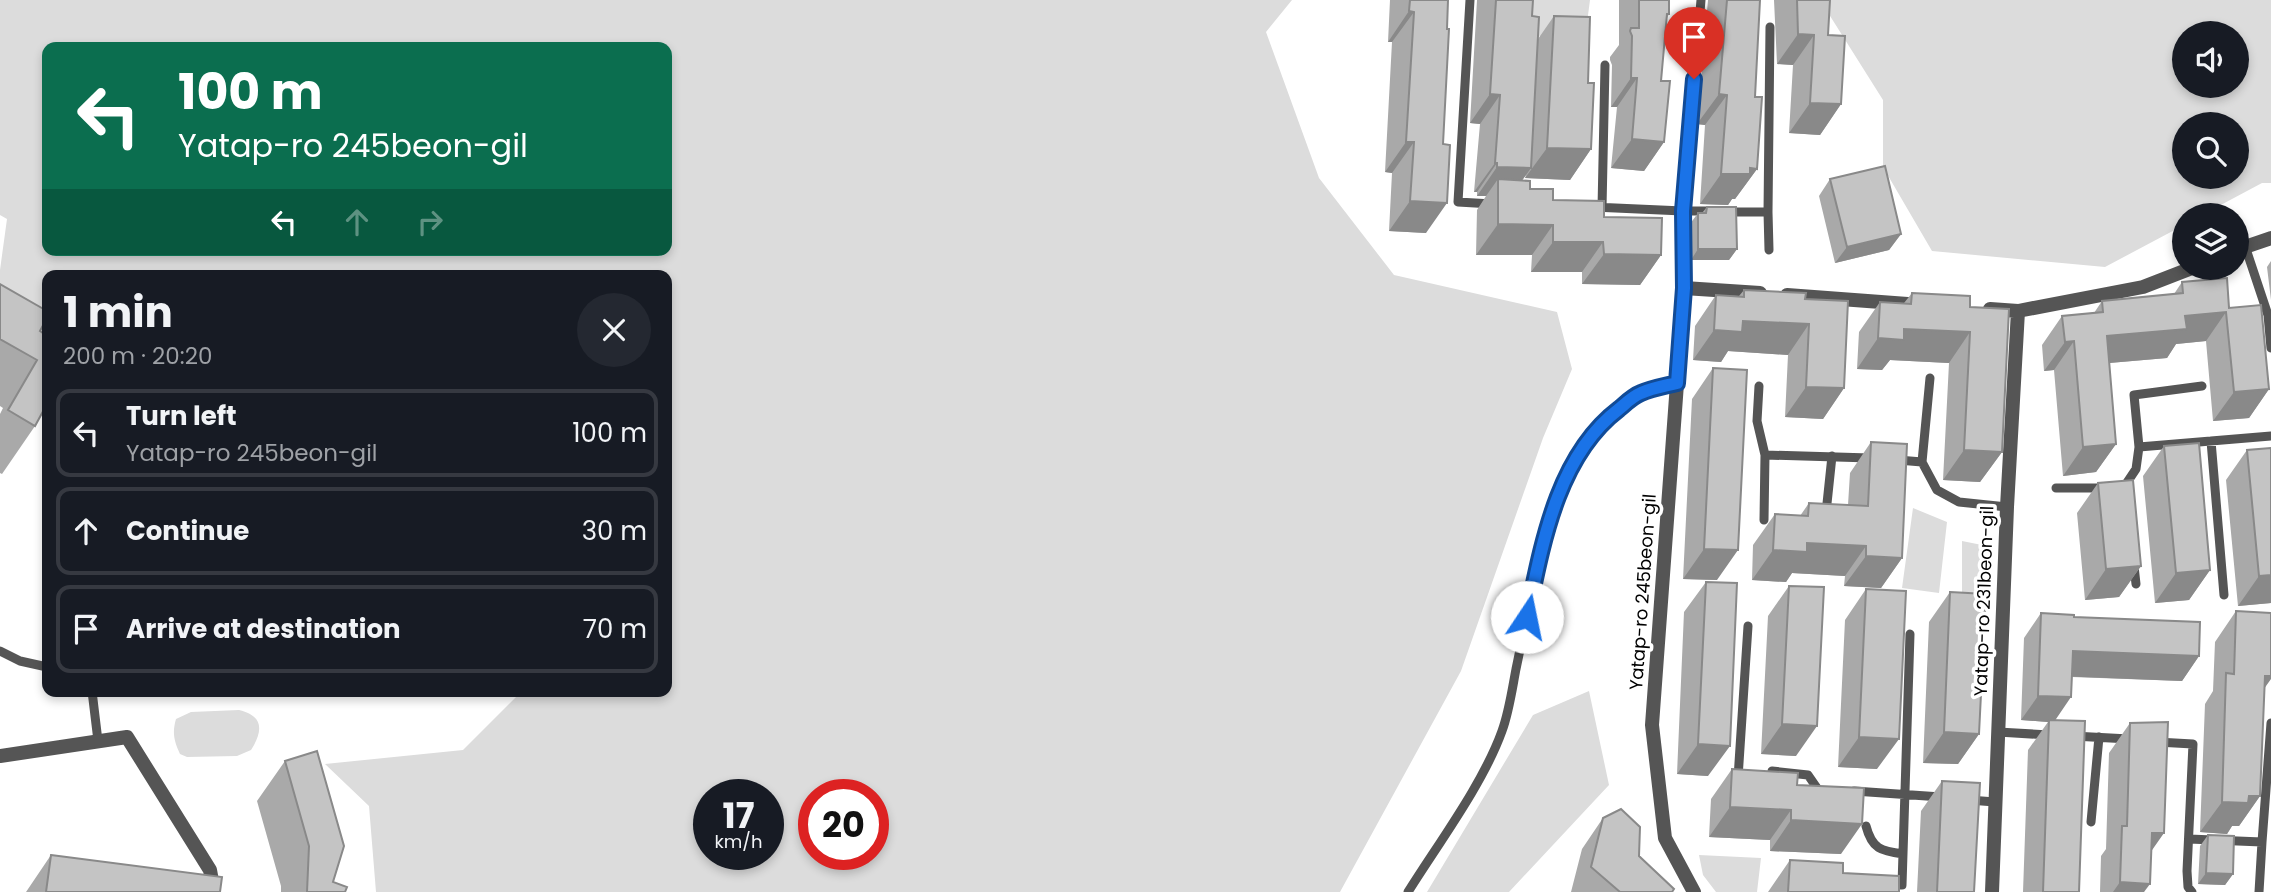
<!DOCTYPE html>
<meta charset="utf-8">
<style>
:root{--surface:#171b24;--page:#242831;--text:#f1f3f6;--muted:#9ea1a6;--line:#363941}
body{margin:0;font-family:Poppins,sans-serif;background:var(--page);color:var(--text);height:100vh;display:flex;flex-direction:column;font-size:26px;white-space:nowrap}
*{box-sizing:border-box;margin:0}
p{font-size:23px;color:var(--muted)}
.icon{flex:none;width:38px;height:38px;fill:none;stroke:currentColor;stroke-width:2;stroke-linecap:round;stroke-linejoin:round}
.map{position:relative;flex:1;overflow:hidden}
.panel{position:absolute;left:42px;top:270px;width:630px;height:427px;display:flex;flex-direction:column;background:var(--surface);border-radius:14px;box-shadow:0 4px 10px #0003}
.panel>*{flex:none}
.guide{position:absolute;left:42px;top:42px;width:630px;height:214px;border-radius:14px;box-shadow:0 4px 10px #0003;background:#0b6e4f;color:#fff;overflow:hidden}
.fabs{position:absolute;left:2172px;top:21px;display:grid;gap:14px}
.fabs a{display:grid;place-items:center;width:77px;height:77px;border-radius:50%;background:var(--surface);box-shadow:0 4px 10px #0003;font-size:35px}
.speed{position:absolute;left:693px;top:779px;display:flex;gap:14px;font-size:35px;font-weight:700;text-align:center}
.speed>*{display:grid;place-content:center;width:91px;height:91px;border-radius:50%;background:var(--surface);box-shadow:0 4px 10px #0003;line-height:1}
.speed small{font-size:18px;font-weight:400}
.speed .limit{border:10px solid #d22;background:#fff;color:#111}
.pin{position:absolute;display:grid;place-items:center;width:60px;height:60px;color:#fff;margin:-72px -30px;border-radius:50% 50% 50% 0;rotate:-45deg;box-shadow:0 0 7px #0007}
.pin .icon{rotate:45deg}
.me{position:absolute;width:77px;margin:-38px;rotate:11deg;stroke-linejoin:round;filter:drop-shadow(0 0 5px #0008)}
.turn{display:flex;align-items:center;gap:24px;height:147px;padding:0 21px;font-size:32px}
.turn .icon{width:91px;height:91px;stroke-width:2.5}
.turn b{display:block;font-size:49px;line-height:60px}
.lanes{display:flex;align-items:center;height:66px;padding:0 21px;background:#0003;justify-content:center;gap:35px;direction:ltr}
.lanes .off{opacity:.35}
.round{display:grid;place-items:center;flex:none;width:74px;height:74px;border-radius:37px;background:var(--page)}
.overview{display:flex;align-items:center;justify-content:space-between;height:119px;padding:0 21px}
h1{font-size:42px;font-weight:700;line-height:52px}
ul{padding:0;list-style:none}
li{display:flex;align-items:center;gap:21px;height:88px;margin:0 14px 10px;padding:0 7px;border:4px solid var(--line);border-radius:14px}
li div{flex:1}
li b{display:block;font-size:26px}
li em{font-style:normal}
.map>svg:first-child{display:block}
.green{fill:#dcdcdc;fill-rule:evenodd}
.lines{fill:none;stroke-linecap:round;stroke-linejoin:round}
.lane{stroke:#555;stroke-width:9}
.street{stroke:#555;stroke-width:14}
.wall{fill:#a9a9a9}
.shaded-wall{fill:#898989}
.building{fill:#c4c4c4;stroke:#898989;stroke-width:2}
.route-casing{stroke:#114b97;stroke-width:18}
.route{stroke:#1a73e8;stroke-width:12}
.labels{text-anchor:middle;stroke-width:7;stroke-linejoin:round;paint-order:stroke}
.street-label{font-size:18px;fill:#000;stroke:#fff}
</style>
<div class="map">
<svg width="2271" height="892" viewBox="0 0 2271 892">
<rect width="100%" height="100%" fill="#fff"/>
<path class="green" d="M0,0H1292L1266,32L1319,178L1394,275L1557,312L1572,369L1543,438L1461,671L1340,892H376L369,806L325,764L463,750L518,695L516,691H667V275H47V349L0,323V270L7,219L0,215ZM47,47H667V250H47ZM709,794H768V854H709ZM814,794H873V854H814Z
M1533,0H1590L1585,38L1532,36Z
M1820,0H2271V183H2262L2202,215H2184V225L2105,267L1932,251L1883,167V100ZM2184,33H2236V86H2184ZM2184,124H2236V177H2184Z
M1913,508L1947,522L1939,593L1902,588Z
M1962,541L1987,546L1984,593L1962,592Z
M1589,691L1609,785L1509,892H1427L1533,715Z
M239,710C264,716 263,731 251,750L237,756L187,757L180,754C174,741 172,733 176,719L191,712Z
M1699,855L1761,858L1757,892H1716L1703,875Z"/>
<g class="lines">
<path class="lane" d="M1470,0L1458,202L1492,204
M1593,207L1683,211L1701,0
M1602,208L1605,65
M1727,212H1768L1770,27
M1768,212L1769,250
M2245,246L2268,315L2271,348
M1684,288L1683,211H1713
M1759,386L1757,421L1765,455
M2211,441L2224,595
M2139,447L2134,395L2202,386
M1898,460L1922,462L1937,490L1959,502L2007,507
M1922,462L1930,378
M2122,485L2126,484L2136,469L2139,447L2271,436
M2056,488H2105
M1826,513L1832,456
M1764,520L1765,455L1870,458
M2134,566L2136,584
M0,651L20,661L47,667
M92,691L98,741
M1998,732L2049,735
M2073,736L2129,739
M2157,742L2193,744L2187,871L2188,887L2192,892
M1772,771L1808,775L1817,788
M1738,778L1748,626
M1854,791L1941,797
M1969,800L1995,802
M2091,822L2099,737
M1866,826C1872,849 1881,851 1903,854
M2189,839L2262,842L2271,723
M1887,885H1902L1910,634
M1408,892C1438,844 1483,784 1502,731C1509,712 1512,690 1516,669C1536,577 1548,450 1636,395C1648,388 1664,386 1677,383
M2259,892L2262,842"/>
<path class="street" d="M2236,250L2271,238
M1787,295L1921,305
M1990,309L2018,311L2143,287L2192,268
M0,756L127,737L210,870L214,892
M1694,892L1665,838L1652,725L1684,288L1760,293
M1992,892L2007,507L2018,311"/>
</g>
<path class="wall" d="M1390,0H1448L1426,233L1389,231L1392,173L1385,172L1392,42H1388Z
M1477,0H1533L1532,16L1538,39L1554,16L1588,83L1591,149L1570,180L1525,178L1526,175L1522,180L1530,189L1553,200L1604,217L1661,255L1640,285L1582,284V272H1531L1532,255H1476L1477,210L1486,196H1477V192H1474L1480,124L1470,123Z
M1619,0H1669V14L1667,18L1661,81L1664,142L1644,171L1611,168L1617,107H1611L1612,65L1610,60V57L1619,45Z
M1708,0H1760L1755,97L1757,169L1735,199H1732L1728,205L1700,204L1705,125L1697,124Z
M1774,0H1830L1828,35L1841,104L1820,135L1789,133L1793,65L1777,64Z
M1830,179L1901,234L1889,250L1835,263L1819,196Z
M1707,207L1737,249L1729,260H1691L1690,224L1698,213H1702Z
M2271,261V300L2267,267Z
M2182,282L2229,308L2269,389L2249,418L2213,421L2206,341L2176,344L2167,358L2109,363L2116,444L2096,472L2063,476L2054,370L2044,371L2042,345L2062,316L2094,313L2102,301L2174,294Z
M0,284L40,331L35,426L2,474L0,473V414L3,408L0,406Z
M1744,290L1805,299L1844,388L1823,419L1785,417L1788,355L1728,351L1721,362L1693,360L1695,326L1716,295L1739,296Z
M1912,293L1970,307L2002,452L1980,482L1943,480L1949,363L1890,360L1882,370L1857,369L1859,332L1880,302L1904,303Z
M1713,368L1717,580L1683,579L1692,399Z
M1871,442L1902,558L1881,588L1844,586L1845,576L1792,573L1786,582L1752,580L1753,545L1775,514L1800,516L1809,503L1848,505L1850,473Z
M2164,446L2210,570L2189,600L2155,603L2143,476Z
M2271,448V603L2238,606L2226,480L2247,450Z
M2098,483L2141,566L2119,597L2085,600L2077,513Z
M1706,582L1708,776L1677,774L1684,612Z
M1789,586L1796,756L1761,754L1768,616Z
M1866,589L1877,769L1838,767L1845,620Z
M1950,592L1979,734L1958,764L1923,763L1929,622Z
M2236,611L2264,688L2260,796L2239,826H2232L2227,834L2200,832L2205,704L2213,691L2215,642Z
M2041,613L2074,617L2199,656L2182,681L2072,677L2055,720L2079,892H2023L2028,750L2048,722L2021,720L2024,638Z
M2130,723L2151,852L2144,892H2100L2101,856L2106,849L2109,753Z
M285,761L333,882L345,892H281V886L257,801Z
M1732,769L1797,785L1841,854L1770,851V840L1709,837L1711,799Z
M1942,781L1974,892H1917L1921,811Z
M1603,818L1639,856L1672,892H1571L1582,849Z
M2208,835L2233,874L2225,885L2198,884L2200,846Z
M51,855L220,892H26Z
M1790,860L1843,873L1899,892H1768Z"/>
<path class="shaded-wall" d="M1409,11L1414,12L1392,42H1388Z
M1798,34L1814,35L1793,65L1777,64Z
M1631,78H1637L1617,107H1611Z
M1490,94L1500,95L1480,124L1470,123Z
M1719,94L1727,95L1705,125L1697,124Z
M1810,103L1841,104L1820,135L1789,133Z
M1632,139L1664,142L1644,171L1611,168Z
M1406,142H1414L1392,173L1385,172Z
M1547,148L1591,149L1570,180L1525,178Z
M1495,163H1497L1477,192H1474Z
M1497,167L1531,168L1510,197L1498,179L1486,196H1477Z
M1750,168L1757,169L1735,199H1732L1728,205L1700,204L1721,174Z
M1410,201L1447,203L1426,233L1389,231Z
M1498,224L1553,225L1532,255H1476Z
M1901,234L1889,250L1835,263L1847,247Z
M1553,242H1603L1582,272H1531Z
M1698,249H1737L1729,260H1691Z
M1604,254L1661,255L1640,285L1582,284Z
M2226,312L2206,341L2176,344L2167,358L2086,365L2107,336L2185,316Z
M1743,321L1809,324L1788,355L1728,351L1721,362L1693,360L1714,330Z
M1904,329L1970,332L1949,363L1890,360L1882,370L1857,369L1878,338Z
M2074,341L2054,370L2044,371L2065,342Z
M1806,387L1844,388L1823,419L1785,417Z
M2269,389L2249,418L2213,421L2234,392Z
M2116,444L2096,472L2063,476L2083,447Z
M1964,450L2002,452L1980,482L1943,480Z
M1807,543L1866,546L1845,576L1792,573L1786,582L1752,580L1773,550Z
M1704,549L1738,550L1717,580L1683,579Z
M1866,556L1902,558L1881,588L1844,586Z
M2141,566L2119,597L2085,600L2106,569Z
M2210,570L2189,600L2155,603L2176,573Z
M2271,575V603L2238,606L2259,576Z
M2073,651L2199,656L2182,681L2056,676Z
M2265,676H2271V679L2251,707Z
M2038,696L2071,697L2054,722L2049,720L2048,722L2021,720Z
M1782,724L1817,726L1796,756L1761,754Z
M1944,732L1979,734L1958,764L1923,763Z
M1859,737L1899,739L1877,769L1838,767Z
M1698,744L1730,746L1708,776L1677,774Z
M2249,796H2260L2239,826H2232L2227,834L2200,832L2222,802Z
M1730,807L1791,810L1770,840L1709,837Z
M1791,820L1862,824L1841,854L1770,851Z
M2152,833H2164L2143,863Z
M2206,873L2233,874L2225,885L2198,884Z
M2120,882L2150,884L2144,892H2113Z"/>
<path class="building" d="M1410,0H1448L1447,29H1449L1443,144L1450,145L1447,203L1410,201L1414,142H1406L1414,12L1409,11Z
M1496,0H1533L1532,16L1539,17L1531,168L1497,167V163H1495L1500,95L1490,94Z
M1639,0H1669V14H1667L1661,81H1670L1664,142L1632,139L1637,78H1631L1632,36L1630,31L1631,28H1639Z
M1727,0H1760L1755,97H1762L1757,169L1750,168V174H1721L1727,95L1719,94Z
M1797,0H1830L1828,35L1845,36L1841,104L1810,103L1814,35L1798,34Z
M1554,16L1590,17L1588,83H1594L1591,149L1547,148Z
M1885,166L1901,234L1847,247L1830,179Z
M1498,179L1530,181V189H1553V200L1604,201V217L1662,218L1661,255L1604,254L1603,242H1553V225L1498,224Z
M1707,207H1736L1737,249H1698V213H1706Z
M2227,278L2229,308L2261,305L2269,389L2234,392L2226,312L2185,316L2187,329L2107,336L2116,444L2083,447L2074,341L2065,342L2062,316L2103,312L2102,301L2183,293L2182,282Z
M0,284L47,311V318L40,331L47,336V404L35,426L8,410L37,360L0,339Z
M1744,290L1806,293L1805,299L1848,301L1844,388L1806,387L1809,324L1743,321L1742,332L1714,330L1716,295L1744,297Z
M1912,293L1970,296V307L2009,309L2002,452L1964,450L1970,332L1904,329V340L1878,338L1880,302L1911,304Z
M1713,368L1747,370L1738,550L1704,549Z
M1871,442L1907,444L1902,558L1866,556V546L1807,543V552L1773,550L1775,514L1808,516L1809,503L1868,506Z
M2199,443L2210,570L2176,573L2164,446Z
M2271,448V575L2259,576L2247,450Z
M2133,480L2141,566L2106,569L2098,483Z
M1706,582L1737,583L1730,746L1698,744Z
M1789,586L1824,587L1817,726L1782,724Z
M1866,589L1906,591L1899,739L1859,737Z
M1950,592L1986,594L1979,734L1944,732Z
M2236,611L2271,613V676H2265L2260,796H2249L2248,803L2222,802L2226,673L2234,674Z
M2041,613L2074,615V617L2200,622L2199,656L2073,651L2071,697L2038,696Z
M2049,720L2085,721L2079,892H2043Z
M2168,722L2164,833H2152L2150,884L2120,882L2122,826H2127L2130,723Z
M317,751L344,846L333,882L347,887L345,892H307L309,846L285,761Z
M1732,769L1798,773L1797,785L1864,788L1862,824L1791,820V810L1730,807Z
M1942,781L1980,783L1974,892H1937Z
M1621,809L1640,827L1639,856L1674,889L1672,892H1620L1591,867L1603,818Z
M2208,835L2234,836L2233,874L2206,873Z
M51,855L222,877L220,892H46Z
M1790,860L1843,863V873L1899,876V892H1788Z"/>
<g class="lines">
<defs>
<path id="route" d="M1527,617C1542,545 1557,456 1619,409C1626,403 1633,396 1641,393C1652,388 1665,386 1677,383L1684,288L1683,211L1694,79"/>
</defs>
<use href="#route" class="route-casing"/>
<use href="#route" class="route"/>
</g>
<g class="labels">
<g class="street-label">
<text transform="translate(1643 592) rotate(-86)" y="6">Yatap-ro 245beon-gil</text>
<text transform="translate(1984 601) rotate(-88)" y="6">Yatap-ro 231beon-gil</text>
</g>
</g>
</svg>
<div class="fabs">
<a><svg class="icon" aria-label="sound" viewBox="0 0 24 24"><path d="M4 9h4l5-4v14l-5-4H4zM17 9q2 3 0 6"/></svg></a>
<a><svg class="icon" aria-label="search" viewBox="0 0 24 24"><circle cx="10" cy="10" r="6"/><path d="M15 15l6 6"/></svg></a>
<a><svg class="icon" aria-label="layers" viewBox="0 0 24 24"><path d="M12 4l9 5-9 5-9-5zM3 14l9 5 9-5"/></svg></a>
</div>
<div class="speed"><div>17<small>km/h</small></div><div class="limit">20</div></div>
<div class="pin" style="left:1694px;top:79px;background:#d93025"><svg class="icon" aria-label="arrive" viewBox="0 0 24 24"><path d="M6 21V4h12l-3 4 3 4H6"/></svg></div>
<svg class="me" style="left:1527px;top:617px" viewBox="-20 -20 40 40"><circle r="19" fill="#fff"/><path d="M0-13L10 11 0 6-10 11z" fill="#1a73e8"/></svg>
<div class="guide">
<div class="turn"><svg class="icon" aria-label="left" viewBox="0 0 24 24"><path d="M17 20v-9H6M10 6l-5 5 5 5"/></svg><div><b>100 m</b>Yatap-ro 245beon-gil</div></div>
<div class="lanes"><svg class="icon" aria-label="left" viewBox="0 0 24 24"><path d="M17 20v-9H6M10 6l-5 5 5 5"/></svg><svg class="icon off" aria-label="ahead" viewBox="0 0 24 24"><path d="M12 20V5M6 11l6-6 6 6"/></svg><svg class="icon off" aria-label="right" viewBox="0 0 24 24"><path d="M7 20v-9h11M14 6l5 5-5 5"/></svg></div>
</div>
<section class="panel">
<div class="overview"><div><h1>1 min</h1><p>200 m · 20:20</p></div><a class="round"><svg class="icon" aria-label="close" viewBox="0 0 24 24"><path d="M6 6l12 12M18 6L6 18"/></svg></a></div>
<ul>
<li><svg class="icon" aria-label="left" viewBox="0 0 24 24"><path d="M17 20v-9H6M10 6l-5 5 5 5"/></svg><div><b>Turn left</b><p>Yatap-ro 245beon-gil</p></div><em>100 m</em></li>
<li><svg class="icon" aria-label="ahead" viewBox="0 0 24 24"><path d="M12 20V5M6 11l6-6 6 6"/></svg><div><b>Continue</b></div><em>30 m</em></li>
<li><svg class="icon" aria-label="arrive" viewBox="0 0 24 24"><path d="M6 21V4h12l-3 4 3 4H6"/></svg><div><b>Arrive at destination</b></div><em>70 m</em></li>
</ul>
</section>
</div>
